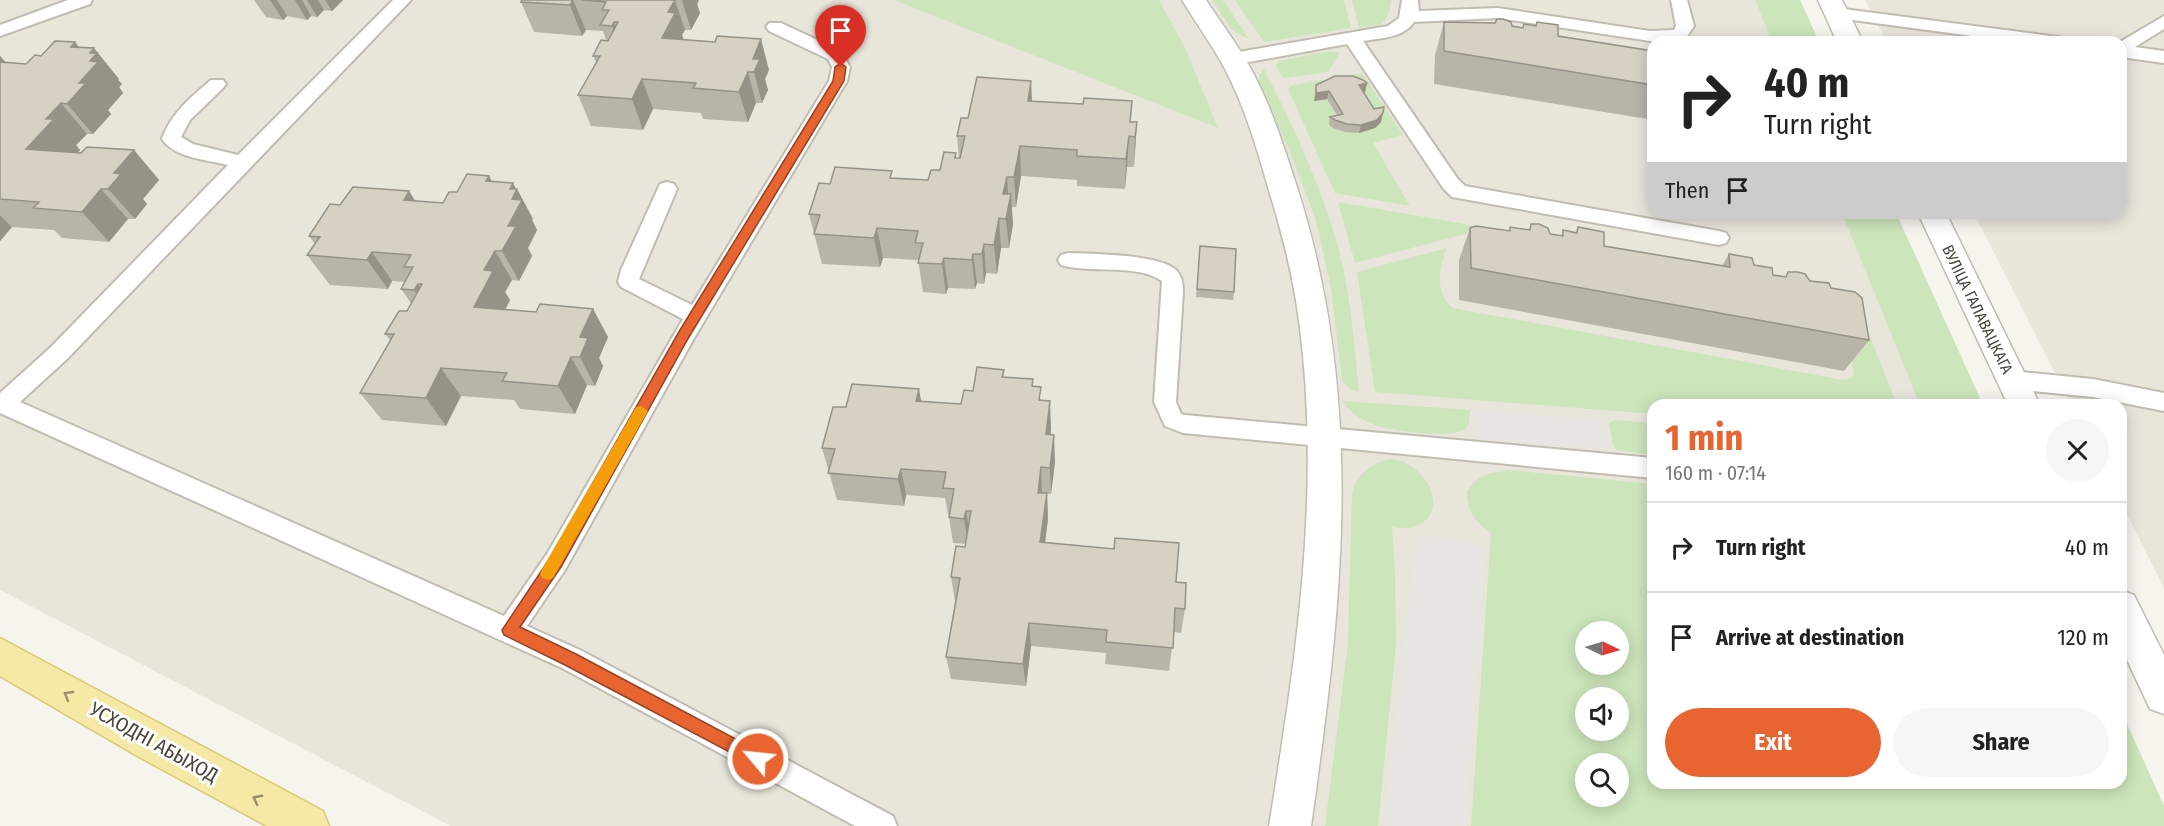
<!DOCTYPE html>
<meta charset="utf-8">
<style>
:root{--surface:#fff;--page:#f6f6f6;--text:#222;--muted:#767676;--line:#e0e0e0;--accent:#e86431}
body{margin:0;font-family:"Fira Sans Condensed",sans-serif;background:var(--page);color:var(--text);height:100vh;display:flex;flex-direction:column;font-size:22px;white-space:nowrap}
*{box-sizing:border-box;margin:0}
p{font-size:20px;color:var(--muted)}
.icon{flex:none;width:33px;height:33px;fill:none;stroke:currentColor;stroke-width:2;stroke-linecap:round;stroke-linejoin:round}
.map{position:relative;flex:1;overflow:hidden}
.sheet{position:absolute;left:1647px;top:399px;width:480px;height:390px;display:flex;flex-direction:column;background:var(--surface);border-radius:18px;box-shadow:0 3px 15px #0003}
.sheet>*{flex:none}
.banner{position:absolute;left:1647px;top:36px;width:480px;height:183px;border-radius:18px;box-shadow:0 3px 15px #0003;background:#fff;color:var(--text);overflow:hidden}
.needle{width:39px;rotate:95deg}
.fabs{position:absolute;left:1575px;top:621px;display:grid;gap:12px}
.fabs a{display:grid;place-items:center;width:54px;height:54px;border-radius:50%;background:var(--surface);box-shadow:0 3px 15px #0003;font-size:30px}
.pin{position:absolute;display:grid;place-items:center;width:51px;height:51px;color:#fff;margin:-62px -26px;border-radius:50% 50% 50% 0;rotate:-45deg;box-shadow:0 0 6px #0007}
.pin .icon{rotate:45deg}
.me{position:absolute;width:66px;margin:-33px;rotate:298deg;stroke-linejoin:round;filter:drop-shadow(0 0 4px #0008)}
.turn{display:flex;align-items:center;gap:21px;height:126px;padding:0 18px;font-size:27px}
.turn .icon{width:78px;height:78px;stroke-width:2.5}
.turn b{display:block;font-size:42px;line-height:51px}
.then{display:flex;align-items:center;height:57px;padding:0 18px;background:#0003;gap:12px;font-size:22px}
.round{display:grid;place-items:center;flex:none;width:63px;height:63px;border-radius:32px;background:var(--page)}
.headline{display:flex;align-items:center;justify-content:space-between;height:102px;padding:0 18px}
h1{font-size:36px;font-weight:700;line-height:45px;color:var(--accent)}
.cta{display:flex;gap:12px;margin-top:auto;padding:12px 18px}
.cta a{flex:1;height:69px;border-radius:36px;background:var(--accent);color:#fff;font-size:24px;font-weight:700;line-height:69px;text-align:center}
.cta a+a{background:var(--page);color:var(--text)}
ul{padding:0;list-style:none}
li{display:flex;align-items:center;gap:18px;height:90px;padding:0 18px;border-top:2px solid var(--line)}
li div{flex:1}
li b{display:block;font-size:22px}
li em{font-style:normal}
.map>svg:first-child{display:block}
.residential{fill:#e8e6db;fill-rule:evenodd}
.green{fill:#cce5ba;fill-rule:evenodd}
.parking{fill:#e7e6e3}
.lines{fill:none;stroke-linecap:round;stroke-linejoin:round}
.service-casing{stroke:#c0bcb0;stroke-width:4}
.minor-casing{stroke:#c0bcb0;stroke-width:3}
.tertiary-casing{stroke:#c0bcb0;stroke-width:3}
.primary-casing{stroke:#dbc975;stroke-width:3}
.service{fill:#fff;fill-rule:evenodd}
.minor{fill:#fff;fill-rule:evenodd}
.tertiary{fill:#fff;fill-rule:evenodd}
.primary{fill:#f6e9a5;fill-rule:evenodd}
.wall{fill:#b8b4a8}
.shaded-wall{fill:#969288}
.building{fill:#d6d1c3;stroke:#969288;stroke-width:1.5}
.oneway{stroke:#978f6a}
.route{fill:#e86431;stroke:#974120;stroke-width:1.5}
.slow{fill:#f59e0b}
.labels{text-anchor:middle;stroke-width:6;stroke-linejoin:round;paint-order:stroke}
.street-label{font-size:16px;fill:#49453a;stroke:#fff}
.near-street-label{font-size:20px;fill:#49453a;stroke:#fff}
</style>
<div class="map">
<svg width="2164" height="826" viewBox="0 0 2164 826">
<rect width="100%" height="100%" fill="#f5f4ed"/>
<path class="residential" d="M0,0H1800L1819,42H1653V213H1896L1983,405H1653V783H2121V711L2164,806V826H451L0,590ZM1586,632H1618V664H1586ZM1586,698H1618V730H1586ZM1586,764H1618V796H1586Z
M1865,0H2164V588L2121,503V405H2071L1974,213H2121V42H1887Z"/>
<path class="green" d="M894,0H1159L1186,50L1218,128Z
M1212,0H1223L1249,39L1233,31Z
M1235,0H1344L1351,28L1264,42Z
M1352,0H1391L1389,14L1382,24L1359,28Z
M1755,0H1800L1819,42H1772Z
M1324,52H1340L1328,72L1285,78L1282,77L1276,65L1279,61Z
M1264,69C1293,126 1321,185 1338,247C1351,294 1354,343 1359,392L1352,390L1342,381L1331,288L1316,221L1292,157L1259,82V76Z
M1362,73L1403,135L1373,143L1410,206L1335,193L1288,89L1293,85Z
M1338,202L1488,228L1355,263Z
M1842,213H1896L1983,405H1920Z
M1447,248C1439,267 1434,293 1453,308L1843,380L1852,378L1854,374L1845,328L1854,296L1897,405H1653V414L1375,392L1357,272Z
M1342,401L1470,410L1469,423L1465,429C1451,440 1384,430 1367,422C1357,417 1349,410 1342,401Z
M1615,420L1653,423V455L1616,450L1613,445L1609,423Z
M1392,459C1429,463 1453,518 1411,527C1405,529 1398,528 1392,527L1395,572L1396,645L1378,826H1325L1348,643L1352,493C1357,474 1373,461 1392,459Z
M1508,470L1653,484V783H2121V711L2164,806V826H1471L1491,533C1474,521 1468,513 1467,492C1476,476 1490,472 1508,470ZM1586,632H1618V664H1586ZM1586,698H1618V730H1586ZM1586,764H1618V796H1586Z"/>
<path class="parking" d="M1474,410L1601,420L1607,449L1477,439Z
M1417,533L1485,547L1465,826H1384Z"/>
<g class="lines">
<defs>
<path id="service" d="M68,0H92L90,4L0,36V25Z
M393,0H411L67,359L20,402L504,616L547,554L683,319L621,287L618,282L621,270L660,184L667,182L674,184L677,189L639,279L692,305L829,81L832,67L828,59L769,31L766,27L769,23H781L841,51L850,67L847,81L693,340L565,570L527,626L580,650L893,816L897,826H855L562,668L0,413V393L51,347L228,165C208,160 174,158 162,139C171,113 191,97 211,80H223L226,84L223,88L190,120L181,137L193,144L238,155Z
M1402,0H1418L1419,11L1498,8L1650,31L1674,30L1676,26L1671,0H1687L1694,26L1686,38L1670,41H1650L1498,18L1414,22C1403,38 1381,38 1363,41L1457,178L1465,186L1719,231L1726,233L1729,238L1726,243L1719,245L1452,197L1443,188L1347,44L1233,65L1227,63L1224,59L1227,55L1233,53L1388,26L1399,18Z
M1836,8L2058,37L2064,38L2067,42H2017L1830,17L1827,13L1830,9Z
M2164,16V29L2135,47L2164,51V63L2121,57L2120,42Z
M1068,253C1092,254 1159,254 1176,270C1182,276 1183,284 1183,292L1176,402L1181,414L1185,415L1653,458V478L1183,433L1165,426L1154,402L1162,281C1136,263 1090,274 1061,265L1058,260L1061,255Z
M2012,371L2093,379L2164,393V411L2093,397L2012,389L2004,386L2001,380L2004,374Z"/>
<path id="minor" d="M1182,0H1206C1221,23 1238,45 1251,69C1271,106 1284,147 1297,187C1366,403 1342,606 1311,826H1269C1296,659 1322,490 1299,321C1293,274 1281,229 1267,184C1256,145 1244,105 1225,69C1212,45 1196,23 1182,0Z"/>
<path id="tertiary" d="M1818,0H1842L1863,42H1837Z
M1918,213H1946L2040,405H2008Z
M2121,590L2134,595L2164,655V714L2150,709L2121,647Z"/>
<path id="primary" d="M0,638L323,811L329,826H267L139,757L0,676Z"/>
</defs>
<use href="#service" class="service-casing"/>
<use href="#minor" class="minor-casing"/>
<use href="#tertiary" class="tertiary-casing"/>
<use href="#primary" class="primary-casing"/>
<use href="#service" class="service"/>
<use href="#minor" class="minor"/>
<use href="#tertiary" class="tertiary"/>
<use href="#primary" class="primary"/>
</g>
<path class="wall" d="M254,0H343L332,11L324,10L317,17L311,16L307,20L287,16L283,20L266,17Z
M522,0H699L697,4L700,13L691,30H685L682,35L684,40L769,70L765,79L768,90L762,103H756L748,122L703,119L701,113L653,109L643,130L591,126L578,95L596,62L593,56L606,40L603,31L586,30L582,36L534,32L521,2Z
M1444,22L1495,23L1522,28L1524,24L1535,26L1537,22L1558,36L1653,51V120L1434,84L1435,55Z
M79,47L119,79L118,80L122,84L119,87L123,93L108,110L111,114L93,134H87L76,145L80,150L78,153L134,150L159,180L143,199L147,204L135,219H128L109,242L62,238L54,230L12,227L0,241V56L6,63L26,64L41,56Z
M1031,81L1032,101L1131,122H1137L1134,167H1127L1125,189L1077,186V180L1021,176L1016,207H1011L1013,224L1009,248H1001L997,274L986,273L984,284L977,283L975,289L948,288L946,294L923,292L918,260L883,258L880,267L822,264L809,214L830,184L893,178L928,180L940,170L957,158H959L957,136L968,118Z
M1367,83L1365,92H1363L1374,109L1383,113L1381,122L1375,128L1359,133L1345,132L1333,128L1329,125L1330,117L1337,115L1327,99L1314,101L1316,85Z
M489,176L492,182L513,183L516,189H517L533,219L532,220L537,230L528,248L532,256L519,281L512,280L505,292L510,300L505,310L536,312L593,309L608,337L599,358L603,366L595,386L587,385L575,414L520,409L514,400L461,396L446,426L382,420L360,393L390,340L385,334L407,311L411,303L401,289L404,282L392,281L388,289L330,285L307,255L315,244L309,236L340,205L415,201L443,203L457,192Z
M1531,224L1550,234L1561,236L1563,230L1575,233L1578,227L1604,246L1722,266L1729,254L1773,275L1785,277L1788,272L1831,288L1869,340L1844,371L1459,300V260L1470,228L1509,231L1510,227L1529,230Z
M1200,246L1234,292L1233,300L1196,297Z
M1004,370V377L1033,379V387L1041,400L1051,429L1050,435L1055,462L1051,494H1047L1048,519L1045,542L1176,582L1185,609L1181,633L1174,632L1169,671L1105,664L1106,653L1031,646L1026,686L951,679L946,657L955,601L951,577L965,547L966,544L953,543L949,517V514H948L945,498L906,495L904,506L837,500L822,448L846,407L921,401L961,404L973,391Z"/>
<path class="shaded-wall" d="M270,0H277L287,16L283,20Z
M295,0H302L311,16L307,20Z
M307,0H318L324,10L317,17Z
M325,0H343L332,11Z
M573,0L586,30L582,36L570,5Z
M675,0L685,30L682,35L685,44L662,38L668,12Z
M682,0H699L697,4L700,13L691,30Z
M614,22L626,52L624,56L612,26Z
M761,39L769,70L765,79L768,90L762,103L754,72L753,59Z
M75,42L90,61V53L94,48L119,79L118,80L122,84L119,87L123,93L108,110L111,114L93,134L67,104L71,47Z
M0,56L26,85L0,71Z
M748,72L756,103L748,122L739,92Z
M642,79L653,109L643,130L632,99Z
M1031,81L1032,111L1028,101Z
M1367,83L1365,92L1357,93L1359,85Z
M1329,91L1327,99L1314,101L1316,93Z
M61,103L87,134L76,145L80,150L55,179L26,149L46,119Z
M1383,113L1381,122L1375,128L1359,133L1361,125Z
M1137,122L1134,167L1135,137Z
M1129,136L1127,167L1125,189L1126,159Z
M1020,146L1021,176L1016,207L1014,177Z
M134,150L159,180L143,199L147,204L135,219L108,189L114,173Z
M489,176L505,206L486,181Z
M1007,177L1009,206L1011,194L1013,224L1009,248L1003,194Z
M513,183L517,191V189L533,219L532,220L537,230L528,248L532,256L519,281L502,251L508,226L510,189Z
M101,189L128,219L109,242L82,212Z
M409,191L428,221L404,200Z
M0,215L12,227L0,241Z
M999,218L1001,248L997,274L994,245Z
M877,228L883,258L880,267L874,238Z
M984,244L986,273L984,284L982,254Z
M495,251L512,280L505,292L510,300L492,336L474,307L484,270Z
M372,252L392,281L388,289L367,260Z
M973,254L977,283L975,289L972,260Z
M944,258L948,288L946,294L942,264Z
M418,284L437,313L434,319L414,290Z
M593,309L608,337L599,358L603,366L595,386L580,357V337Z
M571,357L587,385L575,414L558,386Z
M441,368L461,396L446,426L426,398Z
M919,389L924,417L916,401Z
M1050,401L1051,429L1047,461L1046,434Z
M1054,435L1055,462L1051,494L1050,468Z
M1041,467L1042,494L1038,493Z
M901,469L906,495L904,506L898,479Z
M1047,493L1048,519L1042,567L1040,542Z
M966,511L970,537L968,544L964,519Z
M1029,623L1031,646L1026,686L1023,664Z"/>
<path class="building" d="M522,0H573L570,5L521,2Z
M582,0H675L668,12L675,13L662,38L715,42L717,36L761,39L753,59H760L754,72H748L739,92L693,88L696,83L642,79L632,99L578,95L600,56H593L601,40L608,41L618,22H614L612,26L600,25L609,10H602L606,2Z
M1497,19H1503L1511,22L1512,26L1523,28L1524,24L1536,26L1537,22L1558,25V36L1653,51V85L1444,51V22L1495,23Z
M55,41L75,42L71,47L94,48L90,53H97L90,61L98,62L79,83H86L67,104L61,103L46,119H54L26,149L81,153L87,147L134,150L114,173L121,174L108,189H101L82,212L33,208L39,202L0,199V62L26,64L35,55L41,56Z
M1335,76H1353L1363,80L1367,83L1359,85L1374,109L1384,107L1383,113L1377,120L1361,125L1347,124L1335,120L1330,117L1343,114L1329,91L1316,93V85Z
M977,77L1031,81L1028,101L1083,104L1084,98L1132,101L1130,122H1137L1135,137L1129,136L1126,159L1077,156V150L1020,146L1014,177H1007L1003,194H1011L1006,219L999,218L994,245L984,244L982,254H973L972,260L944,258L942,264L918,263L923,243H915L918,231L877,228L874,238L814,234L820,215L809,214L819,183L830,184L835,167L892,171L890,178L928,180L931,170H940L944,152L956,153L955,158H960L965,136H957L961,118H968Z
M467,174L489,176L486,181L513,183L510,189H517L512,199L522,200L508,226H516L502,251H495L484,270L493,271L474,307L536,312L540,304L593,309L580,337L588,338L580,357H571L558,386L502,381L507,373L441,368L426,398L360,393L394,334H385L399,311H407L422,284H418L414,290L401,289L413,267H404L411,255L372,252L367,260L307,255L320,237L309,236L330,204L340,205L353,187L409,191L404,200L443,203L449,192H457Z
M1531,224H1539L1548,228L1550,234L1563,236V230L1577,233L1578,227L1604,232V246L1730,267L1729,254L1752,258L1754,265L1772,268L1773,275L1786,277L1788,272H1798L1805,274L1810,281L1829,283L1831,288L1855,292L1862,298L1869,340L1471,268L1470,228L1476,226L1510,231V227L1530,230Z
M1200,246L1236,249L1234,292L1197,289Z
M977,367L1004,370L1002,377L1033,379L1032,386L1041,387L1039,400L1050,401L1046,434L1054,435L1050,468L1041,467L1038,493H1047L1040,542L1114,549L1115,538L1179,543L1176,582L1186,583L1185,609L1175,608L1173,648L1106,642L1107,630L1029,623L1023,664L946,657L960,578L951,577L956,546L965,547L971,511H966L964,519L949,517L954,489L943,488L946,472L901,469L898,479L828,473L835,449L822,448L833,407H846L852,384L919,389L916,401L961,404L964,390L973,391Z"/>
<defs><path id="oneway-chevron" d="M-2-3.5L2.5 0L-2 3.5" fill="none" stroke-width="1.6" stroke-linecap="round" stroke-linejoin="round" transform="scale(1.5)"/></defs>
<g class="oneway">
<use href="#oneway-chevron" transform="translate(68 695) rotate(-150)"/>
<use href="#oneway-chevron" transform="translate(257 799) rotate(-152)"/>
</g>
<path class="route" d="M841,63L846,67L844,81L689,337L561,567L520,627L576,654L764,754L766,759L764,765L758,767L565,665L504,635L502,630L550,558L680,330L833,81L835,67Z"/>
<path class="slow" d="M641,406L648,411L553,578L548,580L542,578L540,574L542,569L636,407Z"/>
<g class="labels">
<g class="street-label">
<text transform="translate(1978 309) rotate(64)" y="6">ВУЛІЦА ГАЛАВАЦКАГА</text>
</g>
<g class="near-street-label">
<text transform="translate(154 742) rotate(29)" y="7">УСХОДНІ АБЫХОД</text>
</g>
</g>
</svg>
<div class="fabs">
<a><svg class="needle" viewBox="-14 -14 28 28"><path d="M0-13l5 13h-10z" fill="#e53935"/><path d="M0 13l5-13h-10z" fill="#767676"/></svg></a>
<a><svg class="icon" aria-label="sound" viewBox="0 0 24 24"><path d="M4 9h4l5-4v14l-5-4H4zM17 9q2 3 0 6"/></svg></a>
<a><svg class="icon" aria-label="search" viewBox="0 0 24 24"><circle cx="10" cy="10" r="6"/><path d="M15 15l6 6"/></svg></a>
</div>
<div class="pin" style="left:841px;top:67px;background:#d93025"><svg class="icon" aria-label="arrive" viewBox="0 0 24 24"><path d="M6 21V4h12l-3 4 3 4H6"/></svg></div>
<svg class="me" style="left:758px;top:759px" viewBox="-20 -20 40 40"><circle r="17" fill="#e86431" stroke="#fff" stroke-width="3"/><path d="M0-11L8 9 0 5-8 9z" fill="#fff"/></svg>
<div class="banner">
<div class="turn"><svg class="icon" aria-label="right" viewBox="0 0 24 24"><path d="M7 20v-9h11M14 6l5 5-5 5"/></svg><div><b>40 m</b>Turn right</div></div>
<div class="then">Then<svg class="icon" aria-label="arrive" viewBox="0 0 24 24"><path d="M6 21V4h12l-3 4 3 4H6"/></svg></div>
</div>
<section class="sheet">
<div class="headline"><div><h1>1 min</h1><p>160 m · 07:14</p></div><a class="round"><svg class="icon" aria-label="close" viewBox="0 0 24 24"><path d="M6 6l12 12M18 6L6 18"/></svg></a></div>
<ul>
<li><svg class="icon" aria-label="right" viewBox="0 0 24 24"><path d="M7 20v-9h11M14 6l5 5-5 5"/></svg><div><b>Turn right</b></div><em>40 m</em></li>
<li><svg class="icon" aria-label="arrive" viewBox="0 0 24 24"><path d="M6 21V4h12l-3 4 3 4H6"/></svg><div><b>Arrive at destination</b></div><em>120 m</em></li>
</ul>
<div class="cta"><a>Exit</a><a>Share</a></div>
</section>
</div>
